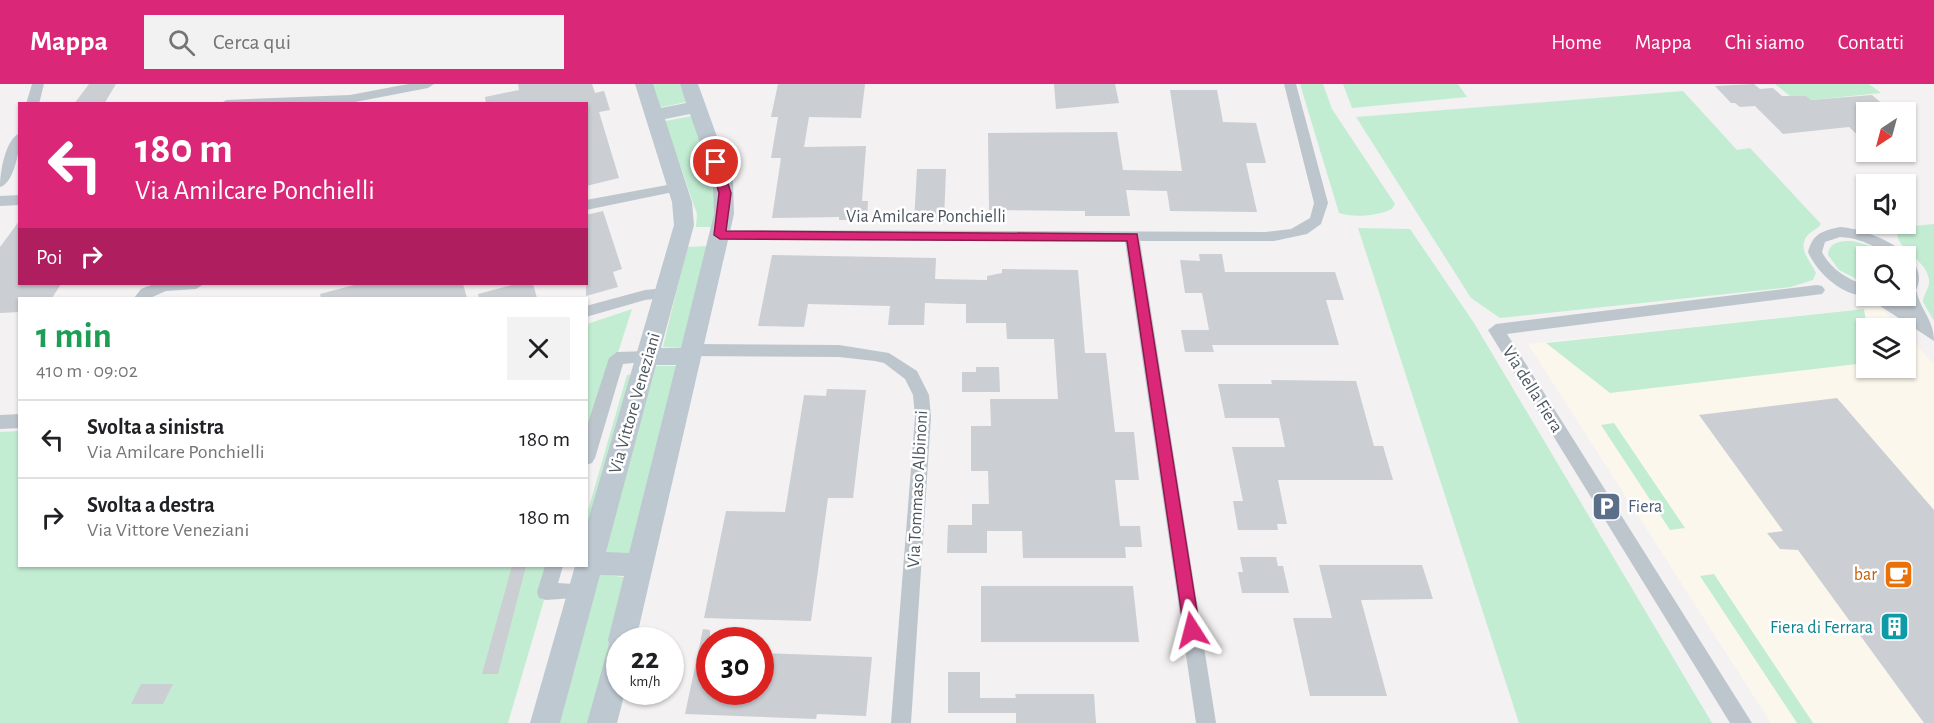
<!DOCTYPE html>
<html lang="it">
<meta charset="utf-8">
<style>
:root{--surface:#fff;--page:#f2f2f2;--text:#202124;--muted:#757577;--line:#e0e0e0;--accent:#db2777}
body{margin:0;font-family:"Alegreya Sans",sans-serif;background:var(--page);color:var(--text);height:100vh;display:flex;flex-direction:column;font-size:22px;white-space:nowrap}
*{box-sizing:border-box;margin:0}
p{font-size:20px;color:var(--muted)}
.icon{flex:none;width:33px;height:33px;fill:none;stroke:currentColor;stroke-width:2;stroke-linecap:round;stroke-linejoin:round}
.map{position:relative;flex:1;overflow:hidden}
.drawer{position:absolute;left:18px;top:213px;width:570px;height:270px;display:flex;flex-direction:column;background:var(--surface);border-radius:0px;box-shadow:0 2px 4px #0004}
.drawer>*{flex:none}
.banner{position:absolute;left:18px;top:18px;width:570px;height:183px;border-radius:0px;box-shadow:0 2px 4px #0004;background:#db2777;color:#fff;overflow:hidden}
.needle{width:39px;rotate:216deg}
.tools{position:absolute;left:1856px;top:18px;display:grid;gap:12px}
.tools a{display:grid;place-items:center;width:60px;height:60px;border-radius:0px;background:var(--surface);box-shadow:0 2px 4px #0004;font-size:30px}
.speed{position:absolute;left:606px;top:543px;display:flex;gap:12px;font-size:30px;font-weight:700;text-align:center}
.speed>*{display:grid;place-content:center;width:78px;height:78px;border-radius:50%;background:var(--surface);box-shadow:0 2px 4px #0004;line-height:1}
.speed small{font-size:15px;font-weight:400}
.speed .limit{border:9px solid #d22;background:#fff;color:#111}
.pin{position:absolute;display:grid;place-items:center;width:51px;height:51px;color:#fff;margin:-26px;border:3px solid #fff;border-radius:50%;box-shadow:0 2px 6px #0007}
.me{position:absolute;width:66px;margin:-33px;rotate:351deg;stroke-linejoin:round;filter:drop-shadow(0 0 4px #0008)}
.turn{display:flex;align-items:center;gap:21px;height:126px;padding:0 18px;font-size:27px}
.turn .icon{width:78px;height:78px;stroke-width:2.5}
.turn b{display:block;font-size:42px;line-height:51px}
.then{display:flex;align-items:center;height:57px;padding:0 18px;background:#0003;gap:12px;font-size:22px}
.round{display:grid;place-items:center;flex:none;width:63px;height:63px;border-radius:0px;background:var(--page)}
.headline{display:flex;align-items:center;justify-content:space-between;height:102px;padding:0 18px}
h1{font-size:36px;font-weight:700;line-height:45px;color:#1e9e55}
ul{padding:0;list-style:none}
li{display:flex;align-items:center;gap:18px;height:78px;padding:0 18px;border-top:2px solid var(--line)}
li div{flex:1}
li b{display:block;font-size:22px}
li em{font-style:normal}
header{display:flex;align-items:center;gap:36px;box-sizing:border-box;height:84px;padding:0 30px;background:var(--accent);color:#fff}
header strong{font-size:28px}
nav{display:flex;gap:33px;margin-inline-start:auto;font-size:21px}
.search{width:420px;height:54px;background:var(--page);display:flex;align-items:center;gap:15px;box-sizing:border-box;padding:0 21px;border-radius:0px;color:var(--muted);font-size:22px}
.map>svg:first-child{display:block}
.commercial{fill:#fcf7ed}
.green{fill:#c3edd3}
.building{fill:#cbced3}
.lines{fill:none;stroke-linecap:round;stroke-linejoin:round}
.street{fill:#bec6cd;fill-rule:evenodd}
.secondary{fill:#bec8d1;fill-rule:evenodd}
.route{fill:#db2777;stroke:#8e194d;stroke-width:1.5}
.labels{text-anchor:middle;stroke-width:5;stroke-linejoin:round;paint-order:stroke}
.street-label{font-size:18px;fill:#4a555e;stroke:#fff}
.service-label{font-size:18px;fill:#4e5e75;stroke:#fff;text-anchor:start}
.food-label{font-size:18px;fill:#c56008;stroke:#fff;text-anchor:end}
.culture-label{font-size:18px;fill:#0d838f;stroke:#fff;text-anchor:end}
</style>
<header>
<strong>Mappa</strong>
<div class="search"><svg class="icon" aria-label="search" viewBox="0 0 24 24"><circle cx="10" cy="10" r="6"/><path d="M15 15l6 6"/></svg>Cerca qui</div>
<nav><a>Home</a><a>Mappa</a><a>Chi siamo</a><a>Contatti</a></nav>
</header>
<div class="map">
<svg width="1934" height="639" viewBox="0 0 1934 639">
<rect width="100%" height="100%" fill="#f3f1f1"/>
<path class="commercial" d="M1880,223L1900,244H1866V284H1905V249L1934,280V639H1771L1528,260Z"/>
<path class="green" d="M651,0H680L686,18L658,24Z
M1300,0H1323L1332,25L1395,120L1392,125C1378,132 1354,134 1339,129Z
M1343,0H1458L1467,13L1352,24Z
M1775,0H1869L1881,9L1811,16L1806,12H1790Z
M1683,7L1737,66L1750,64L1821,140C1818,145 1811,147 1807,152C1797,166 1811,177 1816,189L1813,196L1791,203L1500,234L1471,214L1356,33Z
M692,32L717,103L713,143H696L697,130L665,37Z
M1934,140V237L1923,218C1923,210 1930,205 1929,196C1926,174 1899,169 1897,149L1903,143Z
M1358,144L1410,145L1474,239L1712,639H1519Z
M1853,157L1871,162L1890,172H1866V200L1839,186L1828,171C1829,157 1842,157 1853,157Z
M708,162L684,264L663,263L687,163Z
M632,225L588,362L587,369V240Z
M1864,225L1867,244L1866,279L1610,309L1546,259Z
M653,282H681L634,472L603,471Z
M636,290L587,463V430L627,291Z
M1614,339L1685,444L1670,446L1601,341Z
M19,347L20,482H554L508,639H0V348Z
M597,490L632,494L595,639H558Z
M1714,490L1813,639H1797L1700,492Z"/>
<path class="building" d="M89,0H116L104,20H74Z
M518,0H592L595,9L604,7L610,26L599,28L619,94L586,102V20H486L485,13L519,6Z
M778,0H865L861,34L809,33L804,63L866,62L862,117H868L867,136H839V133L772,134L781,74H771L778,33H771Z
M1054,0H1115L1119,19L1056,25Z
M1754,0L1760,5L1773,4L1782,12H1806L1811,16L1872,11L1892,28H1866V59L1849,43L1783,50L1755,22L1740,23L1735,19H1731L1715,2Z
M1170,6H1217L1223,38L1256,39L1266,79H1246L1257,128L1170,127L1167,107L1126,106L1130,132H1085V127L989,126L988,49L1117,48L1123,86L1182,87Z
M917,85H946L944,137H914Z
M603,127L622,185L613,188L618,203L586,212V131Z
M20,136V200H61L52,214H20V228L0,229V163Z
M1199,170H1222L1225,188H1335L1344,216H1326L1339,261H1212L1214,268H1185L1181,246H1209L1202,209H1185L1180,176L1200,177Z
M772,171L936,174L935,195L987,196V192L1002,189V185L1078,186L1085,269H1106L1115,348H1134L1139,396H1115L1120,442H1140L1142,463H1125L1126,474H1023L1022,447H987V469H947L948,441H972V420H989L988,387H971V342H991L990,315H1058L1054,255H1007L1006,239H966V220H958L925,219L924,241H888L890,222L808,220L804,243L758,242Z
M358,200H463L467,214H321L320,210Z
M516,200H533L537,214H479L478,210Z
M976,283H999L1000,308H962V288H976Z
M1271,296L1356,297L1374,362H1383L1393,396H1278L1287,440H1277L1278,446H1238L1233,417H1243L1232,363H1285L1279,334H1225L1218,300H1272Z
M827,305L866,306L853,414H828L811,537L704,534L726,427L785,428L804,311L826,312Z
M1837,314L1934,426V639H1924L1798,466L1780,465L1767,449L1783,447L1699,331Z
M1240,473H1276L1278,482H1283L1289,509H1242L1238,488H1243Z
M1319,481H1422L1433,515L1361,516L1387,612H1310L1293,534H1332Z
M512,482H526L498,590H482Z
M981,502H1133L1139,558H981Z
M703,545L710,546V608H760V569L872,573L866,632L817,630L816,635L685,630Z
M948,588H980V614H1016L1015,610H1094L1096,639H1016V629H948Z
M141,600H173L163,620H131Z"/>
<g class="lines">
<path class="street" d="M32,0H44L39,20H26Z
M408,0H434L428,4L350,19L220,20L226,16L350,11Z
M1284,0H1296L1328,119L1321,140L1307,150L1274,157H1140L1216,639H1196L1125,157L720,156L713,151L720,146L1265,148L1291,145L1310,134L1314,119Z
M20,49C20,63 15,99 0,103C0,89 5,55 20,49Z
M678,99L683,100V106L586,126V116Z
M20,111V121L0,122V112Z
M1840,143C1865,144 1934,170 1916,206C1921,227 1934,236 1934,257L1871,216L1869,212C1843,213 1818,190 1808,168C1813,150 1821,147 1840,143ZM1840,153C1868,154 1884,172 1905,172V212H1902L1905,222L1887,212H1866V202C1848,195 1831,186 1822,168L1825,158Z
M154,200H204L196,205L166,207L150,214H134L141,205Z
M1817,201L1822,202L1825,206L1822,210L1507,250L1752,639H1730L1488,246L1496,240Z
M665,204L670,205L673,209L670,213L645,216L586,233V222L645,206Z
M692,260L839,261L889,269L917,287L929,311L931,333L911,639H891L915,333L913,311L905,295L884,279L875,277L839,273L692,272L684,266Z
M648,267L656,273L654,277L623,280L595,374L592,379L586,381V345L609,274L617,268Z
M20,330V344L0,345V331Z
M545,482H563L558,499L588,501L590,507L588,513L546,516L539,514L537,508Z"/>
<path class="secondary" d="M635,0H653L661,24L686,19L680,0H698L733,97L734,130L636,556H620V608H625L617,639H587L609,560L608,556L624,492L600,491L560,639H530L575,482H586V443L674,141L672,118ZM690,30L713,97L714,130L681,264H661L694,141L692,118L665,35ZM656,281H676L629,469L606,468Z"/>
</g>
<path class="route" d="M712,75L721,78L731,109L726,147L1137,150L1200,546L1198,552L1192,554L1187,552L1184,546L1127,157L720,155L714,151L719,109L710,78Z"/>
<defs>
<symbol id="parking-square" viewBox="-11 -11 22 22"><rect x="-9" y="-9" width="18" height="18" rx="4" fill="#5c6f8a" stroke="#fff"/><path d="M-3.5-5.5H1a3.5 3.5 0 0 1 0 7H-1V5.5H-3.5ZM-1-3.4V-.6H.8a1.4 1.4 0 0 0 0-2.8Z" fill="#fff"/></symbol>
<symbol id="cafe-square" viewBox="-11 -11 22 22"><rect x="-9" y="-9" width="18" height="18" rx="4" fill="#e8710a" stroke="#fff"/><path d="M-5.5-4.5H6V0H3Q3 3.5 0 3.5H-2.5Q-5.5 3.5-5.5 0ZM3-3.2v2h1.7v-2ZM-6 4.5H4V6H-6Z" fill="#fff"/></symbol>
<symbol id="building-square" viewBox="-11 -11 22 22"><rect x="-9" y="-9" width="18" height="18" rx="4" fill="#0f9aa8" stroke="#fff"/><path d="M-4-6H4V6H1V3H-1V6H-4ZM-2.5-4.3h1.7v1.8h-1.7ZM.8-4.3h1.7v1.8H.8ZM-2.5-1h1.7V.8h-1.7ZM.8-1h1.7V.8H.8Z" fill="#fff"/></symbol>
</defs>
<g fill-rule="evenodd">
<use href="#parking-square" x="1590" y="406" width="33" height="33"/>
<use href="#cafe-square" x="1882" y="474" width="33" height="33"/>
<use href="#building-square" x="1878" y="526" width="33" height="33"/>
</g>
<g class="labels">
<g class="street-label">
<text x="926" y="138">Via Amilcare Ponchielli</text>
<text transform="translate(1533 305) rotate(58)" y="6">Via della Fiera</text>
<text transform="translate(634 319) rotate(-74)" y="6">Via Vittore Veneziani</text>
<text transform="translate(917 405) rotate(-87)" y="6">Via Tommaso Albinoni</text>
</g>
<g class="service-label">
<text x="1628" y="428">Fiera</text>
</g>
<g class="food-label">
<text x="1877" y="496">bar</text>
</g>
<g class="culture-label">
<text x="1873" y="549">Fiera di Ferrara</text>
</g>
</g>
</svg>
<div class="tools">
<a><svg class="needle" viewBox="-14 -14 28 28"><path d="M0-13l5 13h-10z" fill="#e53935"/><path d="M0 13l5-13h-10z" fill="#757577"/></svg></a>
<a><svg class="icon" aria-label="sound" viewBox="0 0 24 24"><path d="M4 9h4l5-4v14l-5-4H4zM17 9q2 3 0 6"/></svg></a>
<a><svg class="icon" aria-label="search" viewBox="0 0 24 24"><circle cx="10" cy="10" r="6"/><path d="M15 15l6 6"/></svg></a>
<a><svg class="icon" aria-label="layers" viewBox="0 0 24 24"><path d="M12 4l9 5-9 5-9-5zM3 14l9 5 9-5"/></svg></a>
</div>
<div class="speed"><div>22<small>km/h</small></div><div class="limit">30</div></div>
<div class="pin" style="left:716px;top:78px;background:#d93025"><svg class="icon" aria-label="arrive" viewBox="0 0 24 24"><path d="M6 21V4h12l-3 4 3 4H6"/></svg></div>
<svg class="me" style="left:1192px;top:546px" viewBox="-20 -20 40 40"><path d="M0-17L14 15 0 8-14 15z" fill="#db2777" stroke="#fff" stroke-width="4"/></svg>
<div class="banner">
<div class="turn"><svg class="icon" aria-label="left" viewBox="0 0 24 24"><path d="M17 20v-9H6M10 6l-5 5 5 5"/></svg><div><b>180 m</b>Via Amilcare Ponchielli</div></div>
<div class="then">Poi<svg class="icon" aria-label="right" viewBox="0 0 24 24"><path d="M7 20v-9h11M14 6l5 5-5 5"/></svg></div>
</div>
<section class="drawer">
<div class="headline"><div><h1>1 min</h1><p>410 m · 09:02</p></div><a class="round"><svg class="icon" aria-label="close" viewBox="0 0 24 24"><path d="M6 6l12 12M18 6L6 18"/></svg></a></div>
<ul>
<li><svg class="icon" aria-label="left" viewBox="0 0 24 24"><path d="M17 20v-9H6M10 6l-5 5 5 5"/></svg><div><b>Svolta a sinistra</b><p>Via Amilcare Ponchielli</p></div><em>180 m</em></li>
<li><svg class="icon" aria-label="right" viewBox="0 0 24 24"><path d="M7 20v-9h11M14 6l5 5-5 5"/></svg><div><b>Svolta a destra</b><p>Via Vittore Veneziani</p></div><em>180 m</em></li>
</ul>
</section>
</div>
